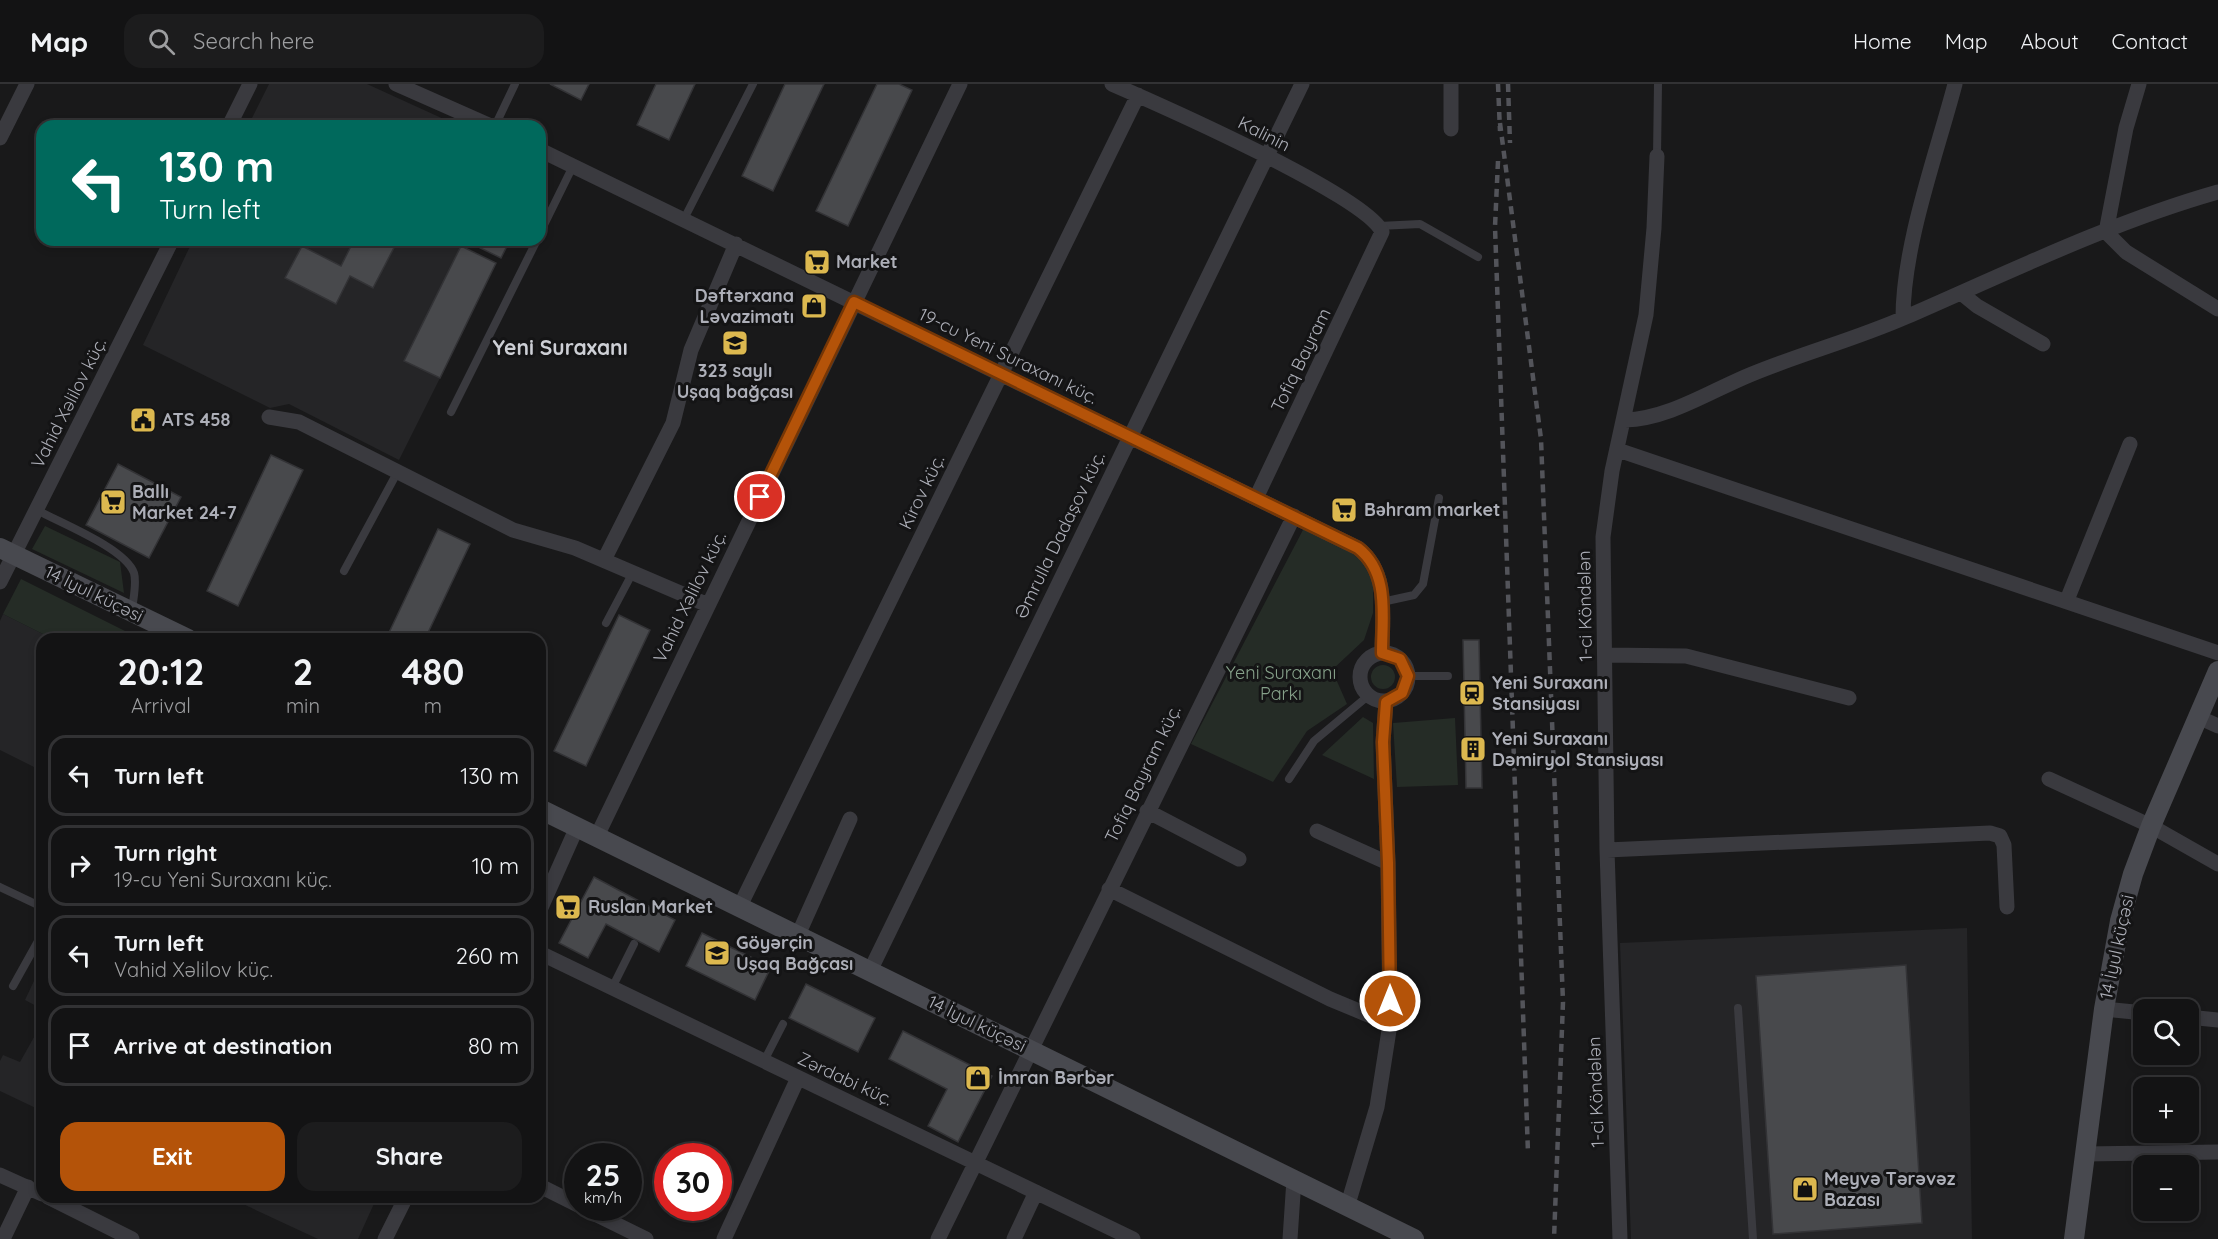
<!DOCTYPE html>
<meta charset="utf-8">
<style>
:root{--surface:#131314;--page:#1c1c1d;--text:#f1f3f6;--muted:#9d9ea0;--line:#323234;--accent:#b45309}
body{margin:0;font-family:Quicksand,sans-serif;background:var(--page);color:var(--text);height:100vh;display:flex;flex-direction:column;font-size:22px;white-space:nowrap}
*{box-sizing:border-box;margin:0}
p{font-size:20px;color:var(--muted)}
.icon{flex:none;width:33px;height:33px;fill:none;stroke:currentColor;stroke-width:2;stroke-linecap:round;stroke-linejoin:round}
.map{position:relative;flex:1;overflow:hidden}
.drawer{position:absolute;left:36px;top:549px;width:510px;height:570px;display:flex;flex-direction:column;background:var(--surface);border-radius:18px;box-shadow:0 3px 9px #0003,0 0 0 2px var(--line)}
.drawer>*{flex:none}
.banner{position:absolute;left:36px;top:36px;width:510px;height:126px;border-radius:18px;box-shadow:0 3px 9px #0003,0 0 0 2px var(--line);background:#00695c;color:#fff;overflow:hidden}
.controls{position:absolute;left:2133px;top:915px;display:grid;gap:12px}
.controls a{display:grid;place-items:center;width:66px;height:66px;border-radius:12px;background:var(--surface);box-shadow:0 3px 9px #0003,0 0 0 2px var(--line);font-size:30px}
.speed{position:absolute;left:564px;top:1059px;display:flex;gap:12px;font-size:30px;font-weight:700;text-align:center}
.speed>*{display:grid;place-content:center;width:78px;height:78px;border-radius:50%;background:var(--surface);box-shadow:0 3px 9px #0003,0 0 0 2px var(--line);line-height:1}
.speed small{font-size:15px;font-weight:400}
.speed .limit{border:9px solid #d22;background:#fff;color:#111}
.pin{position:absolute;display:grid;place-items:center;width:51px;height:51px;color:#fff;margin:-26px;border:3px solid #fff;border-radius:50%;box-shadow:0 2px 6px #0007}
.me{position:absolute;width:66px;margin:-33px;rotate:0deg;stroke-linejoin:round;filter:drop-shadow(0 0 4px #0008)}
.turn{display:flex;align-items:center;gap:21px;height:126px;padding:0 24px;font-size:27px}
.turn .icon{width:78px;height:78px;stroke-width:2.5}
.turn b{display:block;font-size:42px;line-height:51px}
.eta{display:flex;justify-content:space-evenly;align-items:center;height:102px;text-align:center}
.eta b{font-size:36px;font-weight:700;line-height:42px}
.primary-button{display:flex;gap:12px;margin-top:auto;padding:12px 24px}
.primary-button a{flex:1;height:69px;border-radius:18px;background:var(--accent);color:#fff;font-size:24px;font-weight:700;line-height:69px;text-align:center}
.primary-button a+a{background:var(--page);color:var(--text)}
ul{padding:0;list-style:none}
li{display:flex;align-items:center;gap:18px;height:81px;margin:0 12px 9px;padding:0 12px;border:3px solid var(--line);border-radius:18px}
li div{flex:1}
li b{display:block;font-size:22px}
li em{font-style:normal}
header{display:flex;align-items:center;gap:36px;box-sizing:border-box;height:84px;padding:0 30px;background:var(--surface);border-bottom:2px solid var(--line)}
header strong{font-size:28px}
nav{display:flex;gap:33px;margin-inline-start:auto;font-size:21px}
.search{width:420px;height:54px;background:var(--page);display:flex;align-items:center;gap:15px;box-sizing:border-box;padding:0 21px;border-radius:18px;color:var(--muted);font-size:22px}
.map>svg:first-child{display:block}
.built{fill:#252527}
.green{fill:#252c26}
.building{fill:#48494c;stroke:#333336;stroke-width:1.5}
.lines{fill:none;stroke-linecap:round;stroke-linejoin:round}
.lane{stroke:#3a3a3f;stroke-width:8}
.street{stroke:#3a3a3f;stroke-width:15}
.secondary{stroke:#48494f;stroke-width:20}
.rail{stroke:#53545a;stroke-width:4.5;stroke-dasharray:8 6;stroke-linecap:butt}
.route-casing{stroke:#753606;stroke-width:15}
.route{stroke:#b45309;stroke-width:10}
.labels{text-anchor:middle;stroke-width:6;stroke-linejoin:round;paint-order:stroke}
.street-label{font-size:18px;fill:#adafb8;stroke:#141415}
.poi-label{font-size:18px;font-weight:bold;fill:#adafb8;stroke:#141415;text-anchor:start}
.park-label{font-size:18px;fill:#86a18a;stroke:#141415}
.quarter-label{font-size:21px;font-weight:bold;fill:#cdcfd5;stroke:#141415}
</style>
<header>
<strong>Map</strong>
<div class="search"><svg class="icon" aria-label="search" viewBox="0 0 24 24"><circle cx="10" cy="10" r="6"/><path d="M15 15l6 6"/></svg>Search here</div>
<nav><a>Home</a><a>Map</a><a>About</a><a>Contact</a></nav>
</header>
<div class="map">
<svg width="2218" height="1155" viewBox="0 0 2218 1155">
<rect width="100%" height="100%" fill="#19191a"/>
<path class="built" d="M269,0H367L459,42H248Z
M193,156H464L405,276L440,294L399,376L289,320L270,324L143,261Z
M3,530L53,555H42V687L0,666V537Z
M1967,844L1972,1155H1631L1620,859Z
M42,880V925L25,916Z
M42,939V1027L0,1007V977L3,971L20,978Z
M228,1113H377L358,1155H318Z"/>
<path class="green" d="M45,442L120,478L124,509L32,465Z
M1304,444L1344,462L1363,478L1373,499V529L1364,556L1332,586L1347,620L1307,647L1273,698L1191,660Z
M21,495L141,555H53L3,530Z
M1371 593a12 12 0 1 1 24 0a12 12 0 1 1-24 0Z
M1363,633L1373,639L1374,695L1322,671Z
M1455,634L1458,701L1397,703L1393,639Z"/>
<path class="building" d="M550,0H589L581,16Z
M656,0H695L669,56L637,41Z
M785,0H824L773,107L742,92Z
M877,0H899L912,6L848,142L816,127Z
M354,156H398L373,204L350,192L336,220L285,194L302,162L341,182Z
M474,156H510L501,174L472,160Z
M461,162L496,179L440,294L404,277Z
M271,371L303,386L238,522L207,507Z
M118,380L181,413L149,474L86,441Z
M438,445L470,460L425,555H386Z
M619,531L650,546L586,682L554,667Z
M1463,556H1479L1482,704H1466Z
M594,793L675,836L659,868L606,840L588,874L559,859Z
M702,849L771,883L755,916L686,882Z
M1906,881L1922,1139L1773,1150L1756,892Z
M806,900L875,934L858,968L789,934Z
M903,947L992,992L958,1058L928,1042L947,1005L889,975Z"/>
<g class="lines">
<path class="lane" d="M495,42L515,0
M1657,72L1658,0
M684,135L753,0
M1379,142L1420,140L1478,173
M540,149L573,82
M451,328L537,156
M37,426C60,439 125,464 134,489C137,499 133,516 132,526
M344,487L398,387
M1382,518L1414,511L1423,500L1439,414
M606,539L633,488
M1409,592H1448
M1289,695L1314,657L1368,612
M0,803L42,823
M13,902L42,850
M612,904L634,860
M1738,924L1753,1155
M764,977L783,940"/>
<path class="street" d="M396,0L491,42
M1112,0C1158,20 1367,112 1382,148L1256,414
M1451,0V45
M2139,0L2126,44L2106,148L2126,168L2218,225
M229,42L250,0
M0,54L27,0
M540,66L1358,464C1390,489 1382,532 1382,569
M1961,209L1977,222L2043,260
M1903,234C1903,161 1936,72 1955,0
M269,333L299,338L513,446L575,464L708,521
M1625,336C1669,335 1712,306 1752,290C1803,269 1856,255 1906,233C2007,189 2112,138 2218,108
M1618,366L2218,569
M604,476L673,339L691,266L736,160
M0,498L172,156
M2067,516L2130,360
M1360 593a24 24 0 1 1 48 0a24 24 0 1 1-48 0Z
M1606,571L1686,572L1849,614
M2198,633L2218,642
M2049,695L2151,742L2218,780
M1147,727L1239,775
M1317,747L1388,779
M597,752L960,0
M1607,766L1990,749L2000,752L2004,761L2007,823
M1109,805L1330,915L1390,940
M740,822L1138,11
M540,826L577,743
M798,851L850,735
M540,869L1133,1155
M870,887L1302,0
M2104,925L2144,929
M2188,933L2218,936
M2085,1070L2218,1068
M0,1091L42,1110
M540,1102L578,1121
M48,1113L132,1155
M1348,1120L1377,1023L1390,940L1388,779L1383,658L1386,618
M583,1124L646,1155
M3,1155L28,1103
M385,1155L406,1113
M724,1155L798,994
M938,1155L1294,432
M1014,1155L1036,1108
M1290,1155L1294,1095
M1620,1155L1607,766L1603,453L1612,387L1646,231L1654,144L1657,72"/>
<path class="secondary" d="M0,464L188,555
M540,725L1414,1155
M2074,1155L2104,925L2120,837L2133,790L2151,742L2218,587"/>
<path class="rail" d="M1498,0L1500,47
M1508,0L1510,59
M1500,39L1541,355L1563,918L1554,1155
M1498,77L1495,143L1528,1069"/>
</g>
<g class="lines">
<defs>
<path id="route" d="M760,413L854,218L1358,464C1390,489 1382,532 1382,569L1400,575L1408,592L1402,609L1386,618L1383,658L1388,779L1390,917"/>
</defs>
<use href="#route" class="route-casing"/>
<use href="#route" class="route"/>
</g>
<defs>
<symbol id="supermarket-square" viewBox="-11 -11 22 22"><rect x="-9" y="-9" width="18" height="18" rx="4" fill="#dcb84f" stroke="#141415"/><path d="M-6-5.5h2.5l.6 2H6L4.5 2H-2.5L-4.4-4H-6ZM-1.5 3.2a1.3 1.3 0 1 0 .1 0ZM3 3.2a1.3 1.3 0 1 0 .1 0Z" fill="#111"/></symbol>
<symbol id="shop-square" viewBox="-11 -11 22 22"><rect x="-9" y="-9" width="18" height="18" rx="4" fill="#dcb84f" stroke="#141415"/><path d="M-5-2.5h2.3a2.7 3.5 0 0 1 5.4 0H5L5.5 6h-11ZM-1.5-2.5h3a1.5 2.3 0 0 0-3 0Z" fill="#111"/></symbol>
<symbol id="school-square" viewBox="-11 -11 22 22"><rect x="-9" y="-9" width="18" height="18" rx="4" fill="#dcb84f" stroke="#141415"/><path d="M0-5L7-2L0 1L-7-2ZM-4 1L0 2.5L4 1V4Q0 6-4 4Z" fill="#111"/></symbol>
<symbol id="civic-square" viewBox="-11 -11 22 22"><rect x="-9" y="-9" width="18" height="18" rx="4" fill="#dcb84f" stroke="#141415"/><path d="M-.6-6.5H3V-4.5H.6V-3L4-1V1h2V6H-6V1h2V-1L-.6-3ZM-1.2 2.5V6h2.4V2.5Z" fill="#111"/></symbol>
<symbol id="station-square" viewBox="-11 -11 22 22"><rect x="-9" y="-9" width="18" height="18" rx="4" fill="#dcb84f" stroke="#141415"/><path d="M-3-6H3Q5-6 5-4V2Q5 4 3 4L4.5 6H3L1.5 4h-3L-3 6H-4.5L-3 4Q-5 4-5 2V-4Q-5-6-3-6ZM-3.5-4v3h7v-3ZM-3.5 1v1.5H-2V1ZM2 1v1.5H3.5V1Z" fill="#111"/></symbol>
<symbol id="building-square" viewBox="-11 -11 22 22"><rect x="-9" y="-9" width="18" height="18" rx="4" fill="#dcb84f" stroke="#141415"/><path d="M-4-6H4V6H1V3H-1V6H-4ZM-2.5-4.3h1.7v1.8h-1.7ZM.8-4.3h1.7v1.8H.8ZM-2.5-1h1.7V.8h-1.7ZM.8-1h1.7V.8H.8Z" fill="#111"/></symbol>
</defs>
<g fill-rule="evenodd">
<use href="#supermarket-square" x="802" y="163" width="30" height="30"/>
<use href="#shop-square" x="799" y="207" width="30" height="30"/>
<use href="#school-square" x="720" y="244" width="30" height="30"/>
<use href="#civic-square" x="128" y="321" width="30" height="30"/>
<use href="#supermarket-square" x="98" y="403" width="30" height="30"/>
<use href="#supermarket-square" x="1329" y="411" width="30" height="30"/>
<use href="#station-square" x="1457" y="594" width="30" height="30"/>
<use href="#building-square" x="1458" y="650" width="30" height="30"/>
<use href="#supermarket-square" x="553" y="808" width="30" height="30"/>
<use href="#school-square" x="702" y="854" width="30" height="30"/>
<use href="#shop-square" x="963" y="979" width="30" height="30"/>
<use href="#shop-square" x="1790" y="1090" width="30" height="30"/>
</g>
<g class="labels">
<g class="street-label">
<text transform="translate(1264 50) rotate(27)" y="6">Kalinin</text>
<text transform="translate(1008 272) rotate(26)" y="6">19-cu Yeni Suraxanı küç.</text>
<text transform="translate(1301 276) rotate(-64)" y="6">Tofiq Bayram</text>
<text transform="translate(69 319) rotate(-63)" y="6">Vahid Xəlilov küç.</text>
<text transform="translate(922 408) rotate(-64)" y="6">Kirov küç.</text>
<text transform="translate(1060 451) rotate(-64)" y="6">Əmrulla Dadaşov küç.</text>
<text transform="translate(94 510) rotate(26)" y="6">14 İyul küçəsi</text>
<text transform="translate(690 513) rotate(-64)" y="6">Vahid Xəlilov küç.</text>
<text transform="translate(1585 522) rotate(-91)" y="6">1-ci Köndələn</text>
<text transform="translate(1143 690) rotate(-64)" y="6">Tofiq Bayram küç.</text>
<text transform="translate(2117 863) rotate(-78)" y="6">14 İyul küçəsi</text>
<text transform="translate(977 940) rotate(26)" y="6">14 İyul küçəsi</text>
<text transform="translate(845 995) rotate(25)" y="6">Zərdabi küç.</text>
<text transform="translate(1596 1008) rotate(-92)" y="6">1-ci Köndələn</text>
</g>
<g class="poi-label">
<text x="836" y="184">Market</text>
<text x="794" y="218" text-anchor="end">Dəftərxana<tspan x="794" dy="21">Ləvazimatı</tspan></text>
<text x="735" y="293" text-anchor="middle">323 saylı<tspan x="735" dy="21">Uşaq bağçası</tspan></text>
<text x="162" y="342">ATS 458</text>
<text x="132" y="414">Ballı<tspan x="132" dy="21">Market 24-7</tspan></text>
<text x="1364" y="432">Bәhram market</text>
<text x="1492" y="605">Yeni Suraxanı<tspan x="1492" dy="21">Stansiyası</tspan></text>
<text x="1492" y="661">Yeni Suraxanı<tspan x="1492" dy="21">Dəmiryol Stansiyası</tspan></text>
<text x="588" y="829">Ruslan Market</text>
<text x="736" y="865">Göyərçin<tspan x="736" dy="21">Uşaq Bağçası</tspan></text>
<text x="998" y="1000">İmran Bərbər</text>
<text x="1824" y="1101">Meyvə Tərəvəz<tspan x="1824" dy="21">Bazası</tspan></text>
</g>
<g class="park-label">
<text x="1281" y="595">Yeni Suraxanı<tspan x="1281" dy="21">Parkı</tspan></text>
</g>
<g class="quarter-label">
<text x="560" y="271">Yeni Suraxanı</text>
</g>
</g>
</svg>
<div class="controls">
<a><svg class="icon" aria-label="search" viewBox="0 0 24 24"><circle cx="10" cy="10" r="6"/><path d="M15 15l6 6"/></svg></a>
<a>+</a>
<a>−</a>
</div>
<div class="speed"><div>25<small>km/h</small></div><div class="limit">30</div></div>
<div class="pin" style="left:760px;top:413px;background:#d93025"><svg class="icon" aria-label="arrive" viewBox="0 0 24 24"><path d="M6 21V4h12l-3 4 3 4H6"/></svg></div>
<svg class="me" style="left:1390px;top:917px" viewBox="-20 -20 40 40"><circle r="17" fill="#b45309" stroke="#fff" stroke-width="3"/><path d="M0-11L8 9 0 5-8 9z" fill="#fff"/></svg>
<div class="banner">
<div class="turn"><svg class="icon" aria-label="left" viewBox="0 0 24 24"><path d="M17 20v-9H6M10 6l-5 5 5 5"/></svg><div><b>130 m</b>Turn left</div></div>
</div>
<section class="drawer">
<div class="eta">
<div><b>20:12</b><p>Arrival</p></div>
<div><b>2</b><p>min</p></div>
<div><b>480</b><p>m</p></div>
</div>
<ul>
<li><svg class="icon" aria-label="left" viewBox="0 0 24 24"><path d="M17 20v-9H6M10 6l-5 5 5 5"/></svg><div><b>Turn left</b></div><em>130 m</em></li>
<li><svg class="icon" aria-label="right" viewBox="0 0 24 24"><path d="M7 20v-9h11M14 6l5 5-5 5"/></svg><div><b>Turn right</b><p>19-cu Yeni Suraxanı küç.</p></div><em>10 m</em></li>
<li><svg class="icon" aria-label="left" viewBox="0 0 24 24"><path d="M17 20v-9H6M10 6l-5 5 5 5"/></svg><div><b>Turn left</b><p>Vahid Xəlilov küç.</p></div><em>260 m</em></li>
<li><svg class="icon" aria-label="arrive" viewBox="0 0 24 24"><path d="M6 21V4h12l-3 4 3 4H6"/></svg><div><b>Arrive at destination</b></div><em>80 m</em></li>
</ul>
<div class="primary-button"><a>Exit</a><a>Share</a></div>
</section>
</div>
